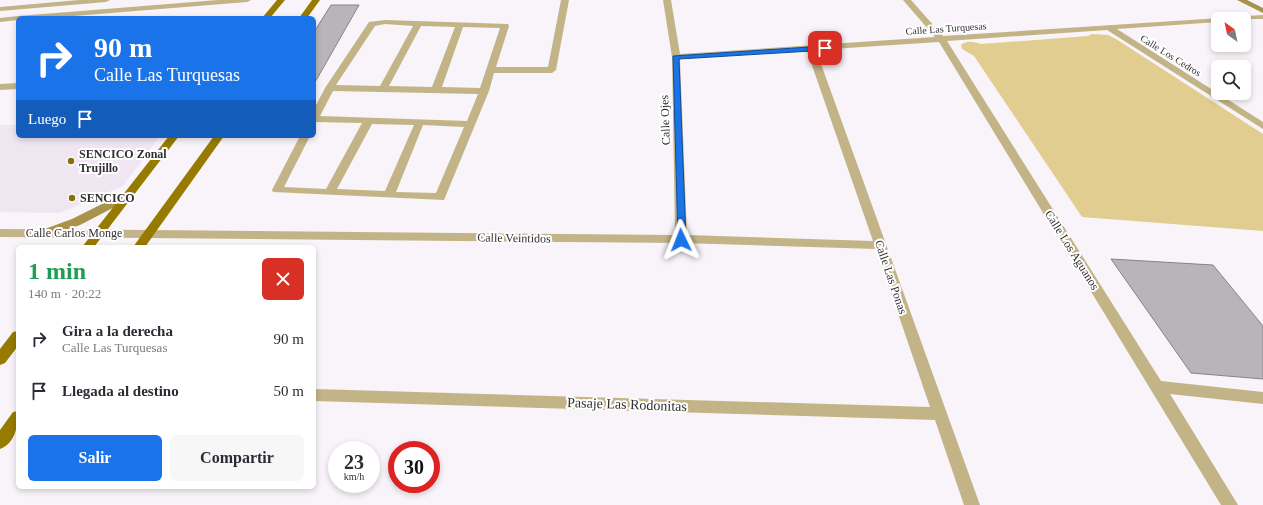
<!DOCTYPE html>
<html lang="es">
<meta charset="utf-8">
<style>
:root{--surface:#fff;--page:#f7f7f7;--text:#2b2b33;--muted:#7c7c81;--accent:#1a73e8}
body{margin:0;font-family:Georgia,serif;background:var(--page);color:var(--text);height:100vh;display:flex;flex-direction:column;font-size:15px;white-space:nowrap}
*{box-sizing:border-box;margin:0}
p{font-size:13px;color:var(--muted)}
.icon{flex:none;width:22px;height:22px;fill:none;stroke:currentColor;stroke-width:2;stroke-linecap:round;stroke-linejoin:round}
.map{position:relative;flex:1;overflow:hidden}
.side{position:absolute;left:16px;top:245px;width:300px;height:244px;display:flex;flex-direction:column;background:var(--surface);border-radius:6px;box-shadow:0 2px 6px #0003}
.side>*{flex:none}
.hud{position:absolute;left:16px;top:16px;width:300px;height:122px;border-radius:6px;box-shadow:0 2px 6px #0003;background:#1a73e8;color:#fff;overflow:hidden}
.needle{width:26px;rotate:327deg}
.controls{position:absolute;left:1211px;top:12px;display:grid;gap:8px}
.controls a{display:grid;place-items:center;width:40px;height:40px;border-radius:6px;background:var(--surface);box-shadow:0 2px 6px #0003;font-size:20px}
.speed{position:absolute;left:328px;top:441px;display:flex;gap:8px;font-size:20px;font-weight:700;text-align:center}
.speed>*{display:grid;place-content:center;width:52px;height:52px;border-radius:50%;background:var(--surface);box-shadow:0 2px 6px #0003;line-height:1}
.speed small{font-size:10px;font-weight:400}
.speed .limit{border:6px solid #d22;background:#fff;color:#111}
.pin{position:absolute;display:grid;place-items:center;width:34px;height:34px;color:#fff;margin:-17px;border-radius:8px;box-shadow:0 2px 6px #0006}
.me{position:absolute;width:44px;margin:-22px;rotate:358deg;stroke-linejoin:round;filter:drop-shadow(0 0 3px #0008)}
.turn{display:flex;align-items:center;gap:14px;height:84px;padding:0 12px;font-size:18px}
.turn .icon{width:52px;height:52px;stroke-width:2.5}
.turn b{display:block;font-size:28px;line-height:34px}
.then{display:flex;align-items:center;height:38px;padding:0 12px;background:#0003;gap:8px;font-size:15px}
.round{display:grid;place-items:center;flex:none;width:42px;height:42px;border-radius:6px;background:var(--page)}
.overview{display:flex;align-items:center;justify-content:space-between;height:68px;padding:0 12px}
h1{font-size:24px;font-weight:800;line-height:30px;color:#1e9e55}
.button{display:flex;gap:8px;margin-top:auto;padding:8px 12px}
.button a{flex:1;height:46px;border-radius:6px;background:var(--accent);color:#fff;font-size:16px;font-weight:800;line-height:46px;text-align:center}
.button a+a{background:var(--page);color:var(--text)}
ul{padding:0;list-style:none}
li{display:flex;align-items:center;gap:12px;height:52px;padding:0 12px}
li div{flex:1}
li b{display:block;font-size:15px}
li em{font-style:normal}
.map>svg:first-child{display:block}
.built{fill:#efe6f2}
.green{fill:#e0cd8f}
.building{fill:#b8b4b9;stroke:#868388}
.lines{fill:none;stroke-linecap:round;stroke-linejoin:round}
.service{fill:#c2b486;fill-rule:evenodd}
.minor{fill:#c2b486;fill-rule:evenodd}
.tertiary{fill:#c2b486;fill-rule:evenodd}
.secondary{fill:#a9934a;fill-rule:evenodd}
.primary{fill:#967b00;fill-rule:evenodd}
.route{fill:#1a73e8;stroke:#114b97}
.poi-dot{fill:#876f0e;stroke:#fff;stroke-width:1.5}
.labels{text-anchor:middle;stroke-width:4;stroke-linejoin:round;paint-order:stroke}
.far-street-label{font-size:10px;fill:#312f31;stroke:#fff}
.street-label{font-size:12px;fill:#312f31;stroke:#fff}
.poi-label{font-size:12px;font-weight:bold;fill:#312f31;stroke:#fff;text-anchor:start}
.near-street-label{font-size:14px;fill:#312f31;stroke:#fff}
</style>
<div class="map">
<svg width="1263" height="505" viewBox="0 0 1263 505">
<rect width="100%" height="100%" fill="#f8f4f9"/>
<path class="built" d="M0,125H18V136H160L123,186L60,213L0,212Z"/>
<path class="green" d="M1092,34L1108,35L1116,39L1263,134V231L1082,217L974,56L962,49L961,45C967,40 974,42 981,44L1088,36Z"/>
<path class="building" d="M331,5H359L314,84V32Z
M1111,259L1213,265L1263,326V379L1191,373Z"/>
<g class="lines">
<path class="service" d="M561,0H569L556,70L552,73H494L489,91L444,200L273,192L272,190L300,136H310L284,187L326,189L362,123L314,122V109L325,88L369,22L385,20L508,24L509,26L496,67H548ZM385,24L413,26L380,86L336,85L375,26ZM421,26L455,27L432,87L389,86ZM463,27L500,28L480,88L442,87ZM333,91L478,94L467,121L320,116ZM372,124L414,125L385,191L337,189ZM423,125L464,127L436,193L396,192Z"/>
<path class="minor" d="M79,0H110L106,2L0,11V7Z
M218,0H251L247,2L49,18H18V20L0,22V18L18,16Z
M663,0H671L680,54L935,37L903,0H911L943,36L1221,18L1218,19V22L1117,29L1263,122V129L1107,30L947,41L1161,381L1263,392V404L1170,394L1238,505H1221L939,42L816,50L980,505H964L935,420L314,401V389L930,407L876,249L681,243L148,238L142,234L148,230L675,235L672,57ZM807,51L873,241L687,235L680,59Z
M1263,15V19H1225L1229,17Z
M18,83V89L0,90V84Z"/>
<path class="tertiary" d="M0,229L148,230L154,234L148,238L0,237Z"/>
<path class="secondary" d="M1237,0H1247L1263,8V13Z
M128,191L134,195L132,198L80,225L46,237L40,233L42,230L72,219Z"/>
<path class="primary" d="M277,0H285L270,18H262Z
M312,0H320L307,18H299Z
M169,136H179L94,247H82Z
M214,136H224L145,247H133Z
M18,331V346L5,363L0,365V349L13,332Z
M18,411C18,425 16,443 0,449V430L13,412Z"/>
</g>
<path class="route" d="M825,46L828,47V50L679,59L686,240L684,242H678L673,56Z"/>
<g class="poi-dot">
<circle cx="71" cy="161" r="4"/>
<circle cx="72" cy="198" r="4"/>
</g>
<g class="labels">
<g class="far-street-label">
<text transform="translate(946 28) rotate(-4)" y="4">Calle Las Turquesas</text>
<text transform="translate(1171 55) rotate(32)" y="4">Calle Los Cedros</text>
</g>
<g class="street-label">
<text transform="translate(665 120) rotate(-92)" y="4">Calle Ojes</text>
<text x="74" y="237">Calle Carlos Monge</text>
<text transform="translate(514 238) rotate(1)" y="4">Calle Veintidos</text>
<text transform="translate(1072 250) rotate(58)" y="4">Calle Los Aguanos</text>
<text transform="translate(891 277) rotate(71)" y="4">Calle Las Ponas</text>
</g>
<g class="poi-label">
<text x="79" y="158">SENCICO Zonal<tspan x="79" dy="14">Trujillo</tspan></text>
<text x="80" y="202">SENCICO</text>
</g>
<g class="near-street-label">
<text transform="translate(627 404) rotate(2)" y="5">Pasaje Las Rodonitas</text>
</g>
</g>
</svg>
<div class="controls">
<a><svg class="needle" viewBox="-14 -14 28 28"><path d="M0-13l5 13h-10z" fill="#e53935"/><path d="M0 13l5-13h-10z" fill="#7c7c81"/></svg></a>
<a><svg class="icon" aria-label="search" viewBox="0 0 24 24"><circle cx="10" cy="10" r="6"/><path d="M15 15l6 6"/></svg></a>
</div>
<div class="speed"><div>23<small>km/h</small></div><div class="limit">30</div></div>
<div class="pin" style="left:825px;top:48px;background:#d93025"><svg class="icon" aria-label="arrive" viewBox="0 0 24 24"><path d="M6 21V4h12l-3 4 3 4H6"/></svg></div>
<svg class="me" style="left:681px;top:240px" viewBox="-20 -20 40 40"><path d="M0-17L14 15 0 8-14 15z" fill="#1a73e8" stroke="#fff" stroke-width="4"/></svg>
<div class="hud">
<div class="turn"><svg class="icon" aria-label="right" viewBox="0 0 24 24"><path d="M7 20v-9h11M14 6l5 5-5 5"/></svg><div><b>90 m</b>Calle Las Turquesas</div></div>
<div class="then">Luego<svg class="icon" aria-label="arrive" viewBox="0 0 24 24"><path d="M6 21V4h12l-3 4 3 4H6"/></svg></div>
</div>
<section class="side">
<div class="overview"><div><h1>1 min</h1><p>140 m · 20:22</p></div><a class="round" style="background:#d93025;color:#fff"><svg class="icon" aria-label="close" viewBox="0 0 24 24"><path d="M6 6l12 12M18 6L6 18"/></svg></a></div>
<ul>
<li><svg class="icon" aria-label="right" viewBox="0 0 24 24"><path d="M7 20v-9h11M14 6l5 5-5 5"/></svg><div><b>Gira a la derecha</b><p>Calle Las Turquesas</p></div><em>90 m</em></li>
<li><svg class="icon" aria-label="arrive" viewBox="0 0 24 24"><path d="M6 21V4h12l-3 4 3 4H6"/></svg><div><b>Llegada al destino</b></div><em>50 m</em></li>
</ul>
<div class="button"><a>Salir</a><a>Compartir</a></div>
</section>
</div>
